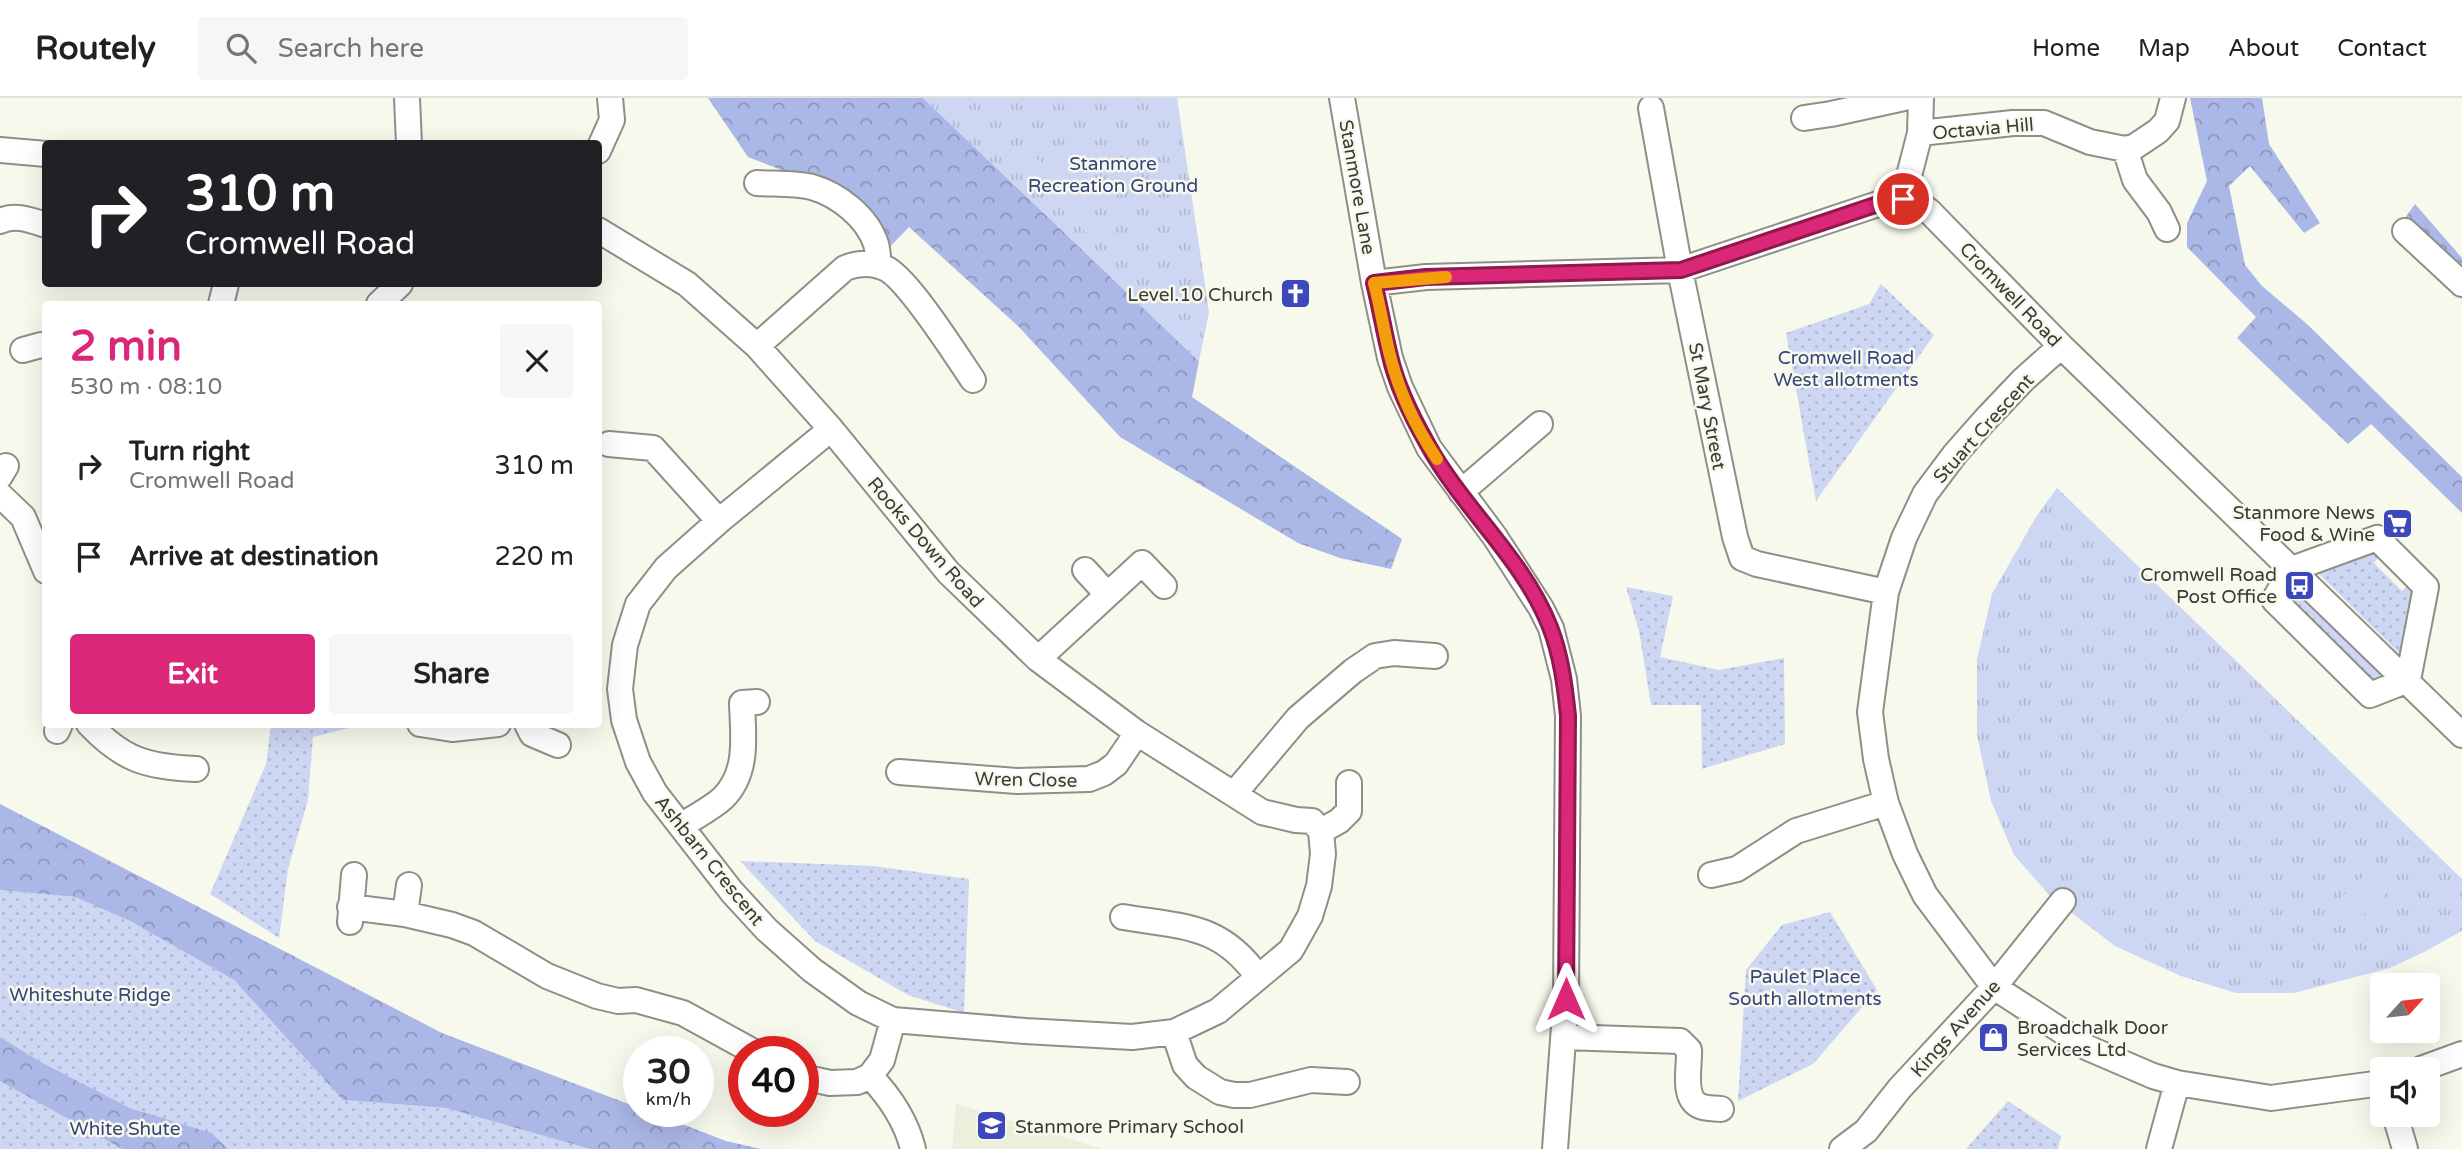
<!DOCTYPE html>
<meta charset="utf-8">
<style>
:root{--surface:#fff;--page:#f6f6f6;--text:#202124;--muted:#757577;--line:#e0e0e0;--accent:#db2777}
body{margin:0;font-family:"Varela Round",sans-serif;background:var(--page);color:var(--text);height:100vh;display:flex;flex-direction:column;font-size:26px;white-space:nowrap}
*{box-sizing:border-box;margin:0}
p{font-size:23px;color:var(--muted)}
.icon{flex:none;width:38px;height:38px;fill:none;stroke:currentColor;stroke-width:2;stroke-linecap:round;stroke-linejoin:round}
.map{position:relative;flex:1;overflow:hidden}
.side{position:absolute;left:42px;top:203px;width:560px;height:427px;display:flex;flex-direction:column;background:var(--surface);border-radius:7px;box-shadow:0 7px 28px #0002}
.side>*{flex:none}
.guide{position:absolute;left:42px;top:42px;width:560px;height:147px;border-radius:7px;box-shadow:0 7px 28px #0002;background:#202124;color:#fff;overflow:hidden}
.needle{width:46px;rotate:63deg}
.fabs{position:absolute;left:2370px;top:875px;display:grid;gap:14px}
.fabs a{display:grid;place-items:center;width:70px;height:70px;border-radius:7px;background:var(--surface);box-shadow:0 7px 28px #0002;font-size:35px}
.speed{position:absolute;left:623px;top:938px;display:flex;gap:14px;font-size:35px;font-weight:700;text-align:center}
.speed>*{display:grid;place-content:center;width:91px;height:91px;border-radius:50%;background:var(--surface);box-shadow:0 7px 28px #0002;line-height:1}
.speed small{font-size:18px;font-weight:400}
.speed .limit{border:10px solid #d22;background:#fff;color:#111}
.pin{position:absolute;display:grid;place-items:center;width:60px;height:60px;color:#fff;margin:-30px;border:4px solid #fff;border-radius:50%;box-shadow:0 2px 7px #0007}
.me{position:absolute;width:77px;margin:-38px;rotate:0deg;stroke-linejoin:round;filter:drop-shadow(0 0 5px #0008)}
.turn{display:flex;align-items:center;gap:24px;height:147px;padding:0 28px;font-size:32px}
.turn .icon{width:91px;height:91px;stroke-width:2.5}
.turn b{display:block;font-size:49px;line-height:60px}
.round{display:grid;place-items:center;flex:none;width:74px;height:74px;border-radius:7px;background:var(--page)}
.summary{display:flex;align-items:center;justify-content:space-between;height:119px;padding:0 28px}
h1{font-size:42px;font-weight:700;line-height:52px;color:var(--accent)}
.primary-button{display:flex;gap:14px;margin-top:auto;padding:14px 28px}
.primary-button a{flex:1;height:80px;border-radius:7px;background:var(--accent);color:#fff;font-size:28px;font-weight:700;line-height:80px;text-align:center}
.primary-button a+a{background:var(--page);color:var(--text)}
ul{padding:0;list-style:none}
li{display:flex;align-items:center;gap:21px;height:91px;padding:0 28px}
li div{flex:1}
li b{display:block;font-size:26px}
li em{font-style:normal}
header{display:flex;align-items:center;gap:42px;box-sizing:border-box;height:98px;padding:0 35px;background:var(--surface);border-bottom:2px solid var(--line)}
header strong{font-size:33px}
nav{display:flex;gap:38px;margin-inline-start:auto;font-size:24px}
.search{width:490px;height:63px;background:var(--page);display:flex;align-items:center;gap:18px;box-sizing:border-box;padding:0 24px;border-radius:7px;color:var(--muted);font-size:26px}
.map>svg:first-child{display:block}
.built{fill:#edefdc}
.grass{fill:url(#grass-dots)}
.forest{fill:url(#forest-crowns)}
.park{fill:url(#park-tufts)}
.pitch{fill:#cdd6f3}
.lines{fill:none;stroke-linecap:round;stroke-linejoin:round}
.minor-casing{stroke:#8e9085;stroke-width:28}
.minor{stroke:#fff;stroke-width:24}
.route-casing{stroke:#8e194d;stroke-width:18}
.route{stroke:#db2777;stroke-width:12}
.slow{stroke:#f59e0b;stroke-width:12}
.labels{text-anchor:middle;stroke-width:5;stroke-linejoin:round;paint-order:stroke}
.street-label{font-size:19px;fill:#3a3b36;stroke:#f7f9ed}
.park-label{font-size:19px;fill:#37437d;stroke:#f7f9ed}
.poi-label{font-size:19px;fill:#3a3b36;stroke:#f7f9ed;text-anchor:end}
</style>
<header>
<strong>Routely</strong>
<div class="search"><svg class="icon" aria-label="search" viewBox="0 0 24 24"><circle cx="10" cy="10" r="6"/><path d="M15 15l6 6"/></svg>Search here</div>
<nav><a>Home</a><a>Map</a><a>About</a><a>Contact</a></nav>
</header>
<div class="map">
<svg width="2462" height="1051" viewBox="0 0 2462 1051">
<defs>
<pattern id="grass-dots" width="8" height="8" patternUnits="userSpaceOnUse" patternTransform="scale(1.75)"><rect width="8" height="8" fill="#cdd6f3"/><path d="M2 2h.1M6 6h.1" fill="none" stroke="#b1b9d1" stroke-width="1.8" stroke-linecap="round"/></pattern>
<pattern id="forest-crowns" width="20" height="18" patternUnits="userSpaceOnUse" patternTransform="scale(1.75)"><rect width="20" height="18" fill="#abb7e6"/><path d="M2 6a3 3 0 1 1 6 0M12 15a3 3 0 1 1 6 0" fill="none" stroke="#8c96bb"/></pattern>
<pattern id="park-tufts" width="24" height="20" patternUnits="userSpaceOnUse" patternTransform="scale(1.75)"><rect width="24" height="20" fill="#cdd6f3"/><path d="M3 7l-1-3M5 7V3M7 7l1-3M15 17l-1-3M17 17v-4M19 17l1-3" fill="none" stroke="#b1b9d1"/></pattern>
</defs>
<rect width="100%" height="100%" fill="#f7f9ed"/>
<path class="built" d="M956,1006L1103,1051H952Z"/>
<path class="grass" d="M1881,186L1934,237L1816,403L1786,235L1869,206Z
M2354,452L2382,455L2374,465L2402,493L2412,484L2416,493L2407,552L2400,556L2312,469Z
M2290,485L2385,577L2374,585L2285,508Z
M1626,489L1673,498L1660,559L1719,572L1784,560L1785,646L1702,671L1701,607H1651L1639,533Z
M271,627H350L349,630L313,639L308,702L288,771L279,840L210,796L266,666Z
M740,763L873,768L969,781L964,915L908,897L815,843Z
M0,792L75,799L130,823L234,882L343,1002L446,1010L590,1051H228L212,1035L130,1010L41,964L0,939Z
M1830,814L1877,892L1813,966L1738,1003L1746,872L1782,827Z
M0,983L122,1051H0Z
M2008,1003L2061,1038L2058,1051H1966Z"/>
<path class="forest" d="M708,0H923L1199,263L1192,299L1402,441L1391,471L1340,460L1298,445L1120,339L1019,229L909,129L884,155L800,79L748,59Z
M2190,0H2262L2269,46L2320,125L2304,135L2250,68L2229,88L2245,167L2262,188L2308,227L2462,379V415L2371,326L2348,346L2237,240L2256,219L2187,149V125L2207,83Z
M2415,106L2462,160V201L2392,138Z
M0,706L442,935L639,1010V1013H648L726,1043L761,1051H590L446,1010L343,1002L234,882L130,823L75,799L0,792Z
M0,939L41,964L130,1010L212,1035L228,1051H122L0,983Z"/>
<path class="park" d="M923,0H1177L1209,214L1199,263Z
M2057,390L2462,781V833L2424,854L2390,870L2294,895H2236L2181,878L2115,848L2050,798L2014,757L1991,703L1977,637V561L1992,496L2036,419Z"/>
<path class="pitch" d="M1060,52L1103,96L1086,114L1104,132L1093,142L1021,69L1033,57L1044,67Z
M2376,766L2396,786L2353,827L2334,806Z"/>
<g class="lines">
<defs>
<path id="minor" d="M407,0L409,46
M1342,0L1374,185L1390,260L1400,289L1429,350L1495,439L1541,510L1551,530L1564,581L1568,618L1566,901L1555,1051
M1651,10L1680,172L1735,439L1742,460L1757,466L1886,494
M1804,20L1831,16L1904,0
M1920,35L2013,25H2044L2090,44L2125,51L2134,49L2158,33L2167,23L2173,0
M2125,51L2135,82L2159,114L2167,131
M0,52L46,56
M598,53L612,22L610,0
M757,85C774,86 795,85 812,89C839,97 867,119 876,146C878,153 878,161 879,168
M1903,101L1920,35L1921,0
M0,123C16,116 30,122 46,127
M598,132L687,186L757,248L831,331L948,474L1038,561L1137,635L1262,714L1296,722L1312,723L1321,733
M2405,133L2462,186
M1374,185L1426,179L1680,172L1890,102C1906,100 1916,103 1929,113L2061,248L2462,637
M221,206L226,186
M379,206L400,186
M757,248L845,170C858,165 873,164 887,171C910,184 956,257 973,282
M2061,248L2023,282L1985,322L1955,356L1925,396L1904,440L1886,494L1870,614L1876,661L1886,705L1905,756L1925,797L1994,889L2088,950L2153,978L2177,985L2271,1000L2382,985
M23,252L41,247L46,248
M831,331L719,423L666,470L638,506L625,547L620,591L624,622L638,664L655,695L732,794L767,832L812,872L858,905L893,922L1025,933L1132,939L1174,934L1218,913L1291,852L1310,818L1319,788L1323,756L1321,733
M609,346L653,350L719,423
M0,378L6,368
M1461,394L1540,326
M0,397L23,419L46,473
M2377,440L2426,489L2408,582L2370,597L2274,502L2292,471Z
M1085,472L1107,496
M1038,561L1142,465L1164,488
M89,626C123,662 147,669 196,671
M420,626L452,631L498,626
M527,626L532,636L558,647
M57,633L60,626
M899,674L1017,683L1089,681L1104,675L1116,666L1137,635
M1234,696L1298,620L1353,573L1375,558L1394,555L1435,558
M681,728C694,719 711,711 723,700C749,674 743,638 742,605L757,604
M1321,733L1339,723L1349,713V685
M1711,777L1737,771L1796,733L1886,705
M350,809L405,816L452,827L474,835L547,878L597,898L618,903L636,902L683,915L754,954
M405,816L409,787
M1123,819C1183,829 1221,826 1258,879
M350,824L354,777
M1174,934L1185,967L1196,979L1220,994L1234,997H1250L1311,982L1347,984
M1564,939L1680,943L1689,952C1690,967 1682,998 1698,1007C1704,1011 1714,1010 1721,1011
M2421,971L2462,956
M870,978C890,999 906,1022 913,1051
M803,979L830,985L857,984L870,978L882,962L893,922
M2395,1017L2405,1051
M1842,1051L1866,1033L1900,990L1994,889L2063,803
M2159,1051L2177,985"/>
</defs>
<use href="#minor" class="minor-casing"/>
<use href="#minor" class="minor"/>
</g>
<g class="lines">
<defs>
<path id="route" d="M1566,901L1568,618C1565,588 1561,557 1550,529C1523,460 1463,411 1428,347C1412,319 1397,289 1390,258C1384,234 1380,209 1374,185L1426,179L1681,172L1890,102L1903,101"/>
</defs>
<use href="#route" class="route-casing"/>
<use href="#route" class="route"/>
<path class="slow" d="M1437,361C1417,331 1400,296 1391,261C1384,236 1381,210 1374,185L1446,179"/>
</g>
<defs>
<symbol id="church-square" viewBox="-11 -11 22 22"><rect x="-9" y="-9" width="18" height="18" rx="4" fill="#3c48bb" stroke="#f7f9ed"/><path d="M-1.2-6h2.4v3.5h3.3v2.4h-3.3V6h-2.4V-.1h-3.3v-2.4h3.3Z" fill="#fff"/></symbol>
<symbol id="supermarket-square" viewBox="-11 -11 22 22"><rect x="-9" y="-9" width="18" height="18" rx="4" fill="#3c48bb" stroke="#f7f9ed"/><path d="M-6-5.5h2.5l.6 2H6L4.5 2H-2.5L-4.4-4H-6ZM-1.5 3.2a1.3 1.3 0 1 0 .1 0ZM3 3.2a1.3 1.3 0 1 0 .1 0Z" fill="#fff"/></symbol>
<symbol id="bus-square" viewBox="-11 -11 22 22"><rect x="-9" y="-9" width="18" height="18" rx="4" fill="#3c48bb" stroke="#f7f9ed"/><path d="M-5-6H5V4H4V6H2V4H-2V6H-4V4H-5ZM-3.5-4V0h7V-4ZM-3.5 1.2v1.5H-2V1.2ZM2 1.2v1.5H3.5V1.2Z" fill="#fff"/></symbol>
<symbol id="shop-square" viewBox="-11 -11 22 22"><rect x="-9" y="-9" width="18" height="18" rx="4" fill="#3c48bb" stroke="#f7f9ed"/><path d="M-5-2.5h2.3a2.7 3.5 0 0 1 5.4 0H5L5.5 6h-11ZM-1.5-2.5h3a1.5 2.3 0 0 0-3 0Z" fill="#fff"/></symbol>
<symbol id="school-square" viewBox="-11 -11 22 22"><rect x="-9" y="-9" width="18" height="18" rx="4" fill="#3c48bb" stroke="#f7f9ed"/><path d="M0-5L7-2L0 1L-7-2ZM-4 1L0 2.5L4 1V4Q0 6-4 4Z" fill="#fff"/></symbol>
</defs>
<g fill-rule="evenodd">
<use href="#church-square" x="1278" y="178" width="35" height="35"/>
<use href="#supermarket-square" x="2380" y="408" width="35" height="35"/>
<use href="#bus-square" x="2282" y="470" width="35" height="35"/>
<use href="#shop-square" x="1976" y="922" width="35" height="35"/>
<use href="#school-square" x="974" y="1010" width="35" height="35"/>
</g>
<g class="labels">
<g class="street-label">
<text transform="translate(1983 30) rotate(-5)" y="7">Octavia Hill</text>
<text transform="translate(1358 89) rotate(80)" y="7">Stanmore Lane</text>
<text transform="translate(2011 196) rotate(46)" y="7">Cromwell Road</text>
<text transform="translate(1708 308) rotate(79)" y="7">St Mary Street</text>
<text transform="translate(1983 330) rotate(-48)" y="7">Stuart Crescent</text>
<text transform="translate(926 444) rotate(49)" y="7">Rooks Down Road</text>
<text transform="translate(1026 681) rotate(1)" y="7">Wren Close</text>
<text transform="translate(710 762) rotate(51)" y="7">Ashbarn Crescent</text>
<text transform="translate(1955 930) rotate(-48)" y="7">Kings Avenue</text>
</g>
<g class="park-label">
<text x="1113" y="72">Stanmore<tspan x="1113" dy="22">Recreation Ground</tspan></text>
<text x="1846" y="266">Cromwell Road<tspan x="1846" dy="22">West allotments</tspan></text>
<text x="1805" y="885">Paulet Place<tspan x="1805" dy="22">South allotments</tspan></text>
<text x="90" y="903">Whiteshute Ridge</text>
<text x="125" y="1037">White Shute</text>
</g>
<g class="poi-label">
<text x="1273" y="203">Level.10 Church</text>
<text x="2375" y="421">Stanmore News<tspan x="2375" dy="22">Food &amp; Wine</tspan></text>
<text x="2277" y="483">Cromwell Road<tspan x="2277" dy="22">Post Office</tspan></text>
<text x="2017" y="936" text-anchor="start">Broadchalk Door<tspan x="2017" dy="22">Services Ltd</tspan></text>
<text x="1015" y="1035" text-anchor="start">Stanmore Primary School</text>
</g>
</g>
</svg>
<div class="fabs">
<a><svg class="needle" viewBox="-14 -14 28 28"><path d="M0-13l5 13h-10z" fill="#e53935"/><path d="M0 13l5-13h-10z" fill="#757577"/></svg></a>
<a><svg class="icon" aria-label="sound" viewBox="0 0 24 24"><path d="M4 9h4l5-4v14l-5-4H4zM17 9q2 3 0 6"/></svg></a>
</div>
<div class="speed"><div>30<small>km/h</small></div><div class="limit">40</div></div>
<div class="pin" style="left:1903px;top:101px;background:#d93025"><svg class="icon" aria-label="arrive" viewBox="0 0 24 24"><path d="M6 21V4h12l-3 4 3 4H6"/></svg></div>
<svg class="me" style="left:1566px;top:901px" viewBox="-20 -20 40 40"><path d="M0-17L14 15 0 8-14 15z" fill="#db2777" stroke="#fff" stroke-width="4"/></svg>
<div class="guide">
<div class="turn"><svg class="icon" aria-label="right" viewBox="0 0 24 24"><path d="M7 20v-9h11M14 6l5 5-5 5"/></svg><div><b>310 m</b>Cromwell Road</div></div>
</div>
<section class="side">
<div class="summary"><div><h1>2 min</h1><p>530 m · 08:10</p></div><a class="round"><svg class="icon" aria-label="close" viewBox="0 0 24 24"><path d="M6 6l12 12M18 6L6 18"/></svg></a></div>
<ul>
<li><svg class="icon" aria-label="right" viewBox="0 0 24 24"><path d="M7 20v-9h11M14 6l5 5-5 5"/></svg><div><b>Turn right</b><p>Cromwell Road</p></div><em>310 m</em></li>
<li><svg class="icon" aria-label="arrive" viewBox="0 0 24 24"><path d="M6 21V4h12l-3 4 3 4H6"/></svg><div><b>Arrive at destination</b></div><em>220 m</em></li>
</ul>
<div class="primary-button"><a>Exit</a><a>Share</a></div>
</section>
</div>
